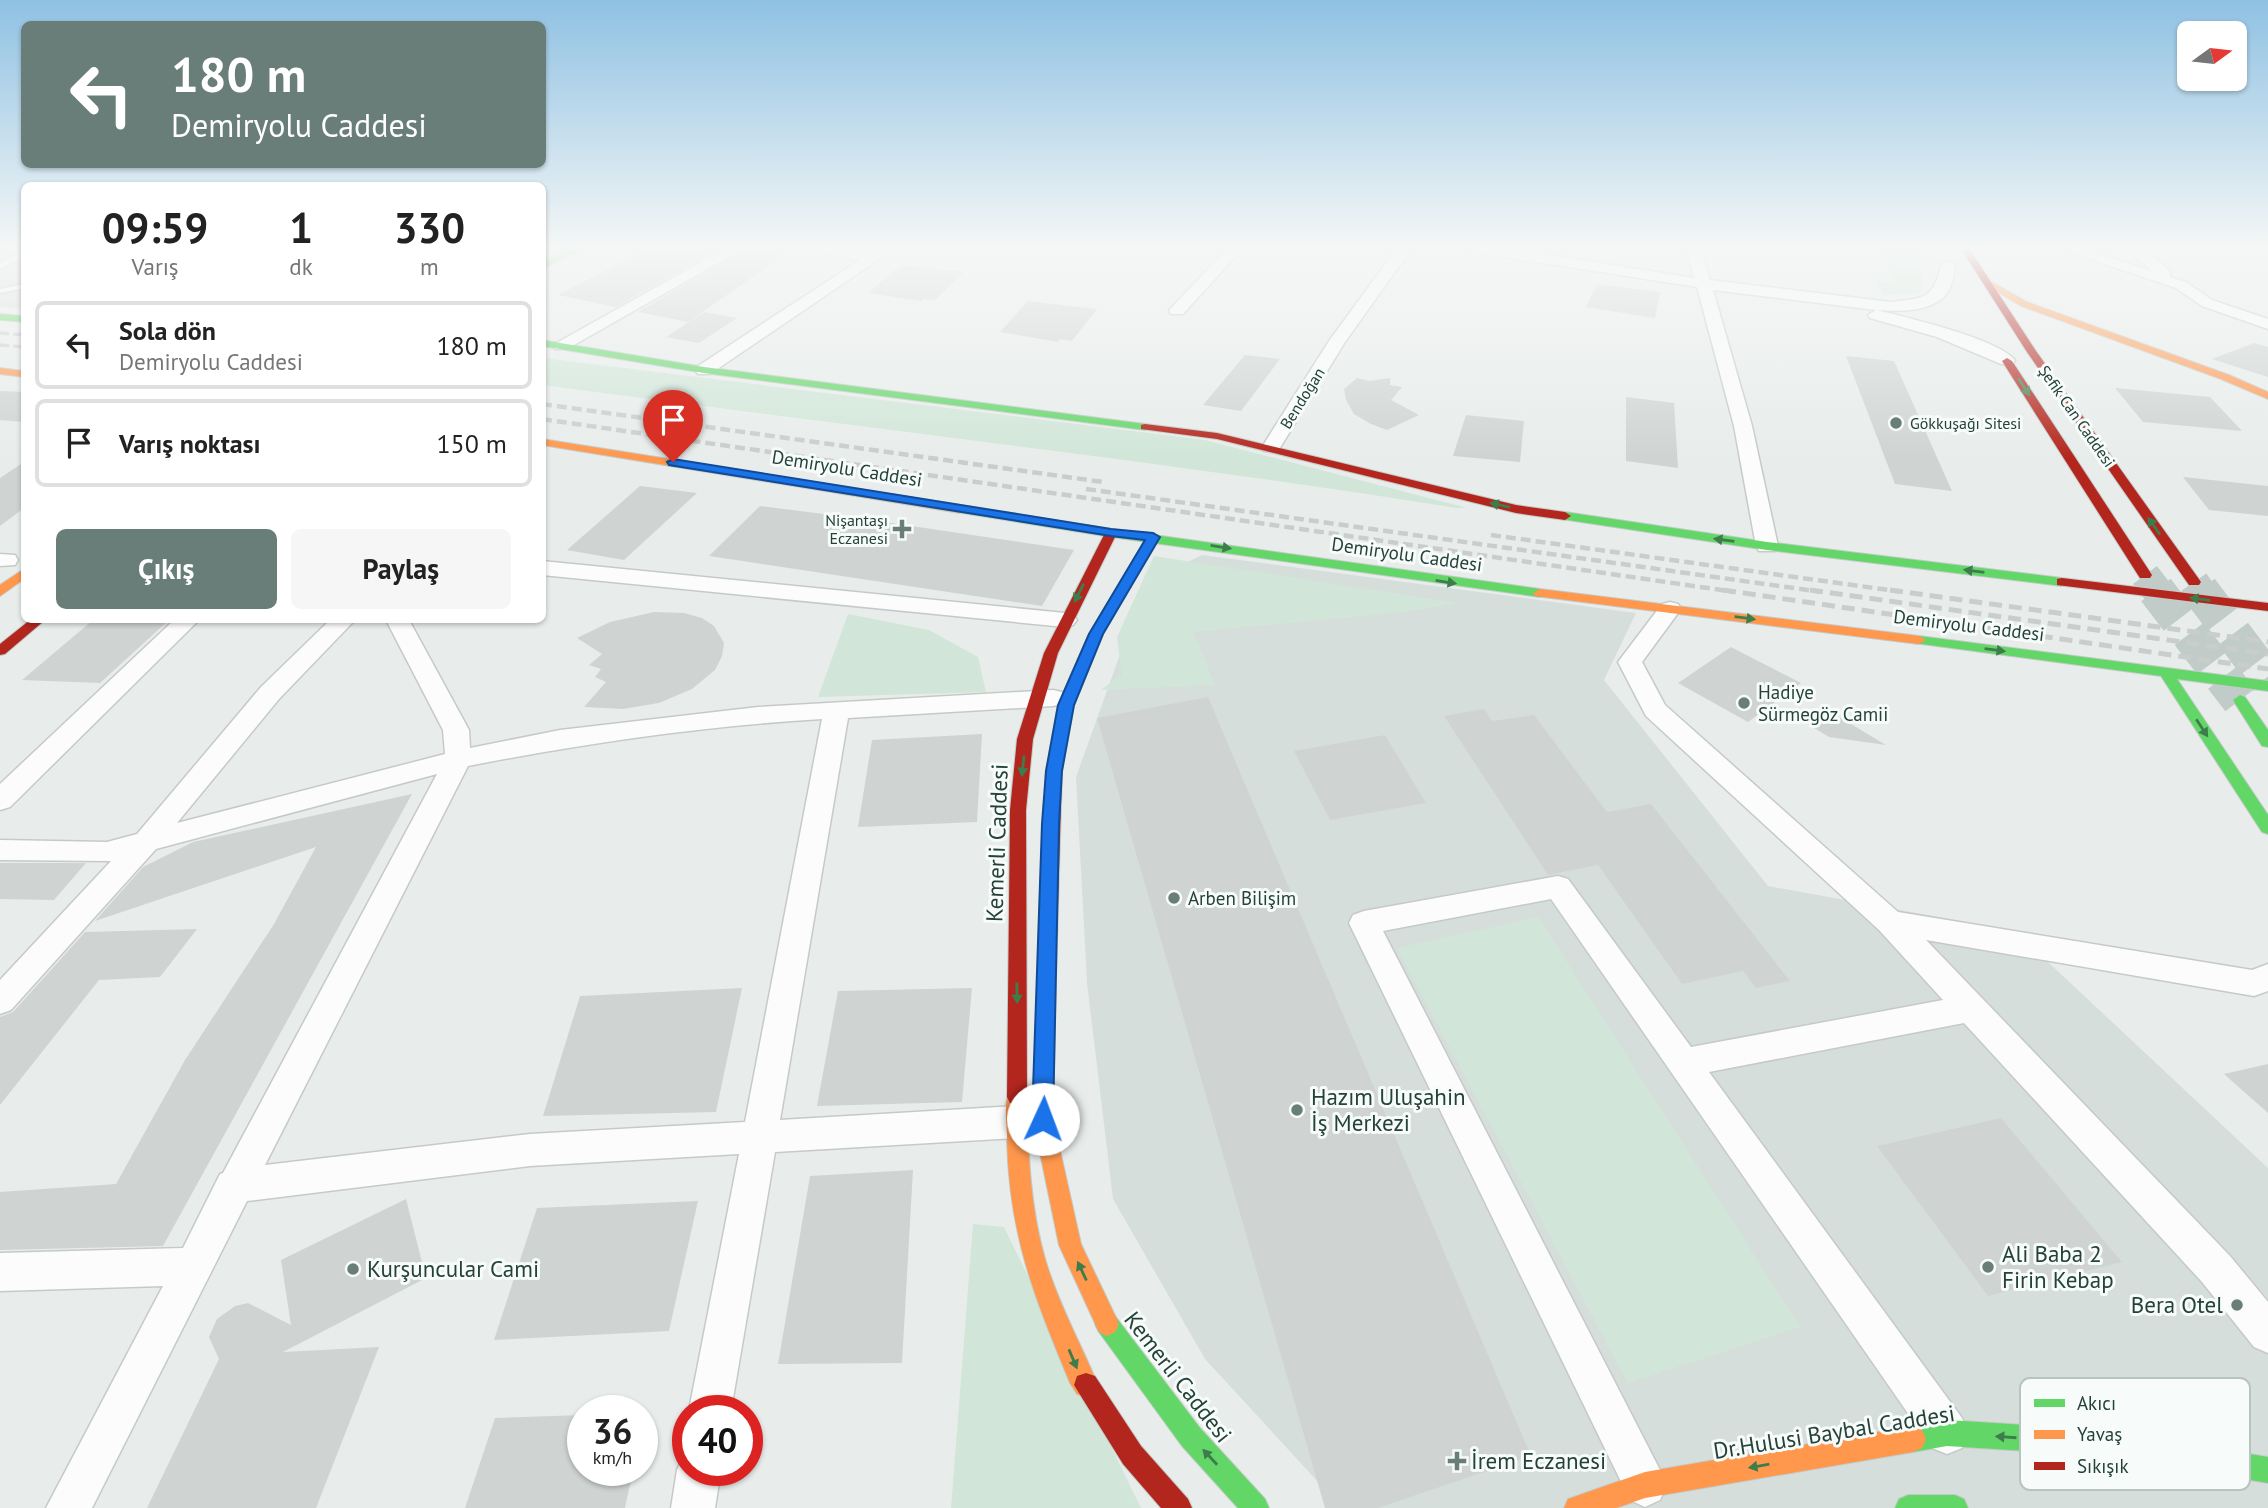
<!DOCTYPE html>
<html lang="tr">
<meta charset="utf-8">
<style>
:root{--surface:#fff;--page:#f6f6f6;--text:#222;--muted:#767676;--line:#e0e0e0;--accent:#697e78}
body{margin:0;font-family:"PT Sans",sans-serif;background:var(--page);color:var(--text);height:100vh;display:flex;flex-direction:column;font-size:26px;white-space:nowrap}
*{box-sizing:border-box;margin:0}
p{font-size:23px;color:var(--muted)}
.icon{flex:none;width:38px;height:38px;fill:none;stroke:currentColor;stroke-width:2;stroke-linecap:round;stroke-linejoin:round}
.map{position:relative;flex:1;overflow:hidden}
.details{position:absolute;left:21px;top:182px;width:525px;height:441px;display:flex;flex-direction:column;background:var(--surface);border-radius:10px;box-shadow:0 2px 5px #0004}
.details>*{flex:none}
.guide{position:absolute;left:21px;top:21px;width:525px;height:147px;border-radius:10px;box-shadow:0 2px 5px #0004;background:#697e78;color:#fff;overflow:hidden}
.needle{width:46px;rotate:75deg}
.tools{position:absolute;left:2177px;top:21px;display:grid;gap:14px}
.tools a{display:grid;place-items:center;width:70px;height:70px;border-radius:10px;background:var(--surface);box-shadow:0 2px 5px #0004;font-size:35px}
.speed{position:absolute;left:567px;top:1395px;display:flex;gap:14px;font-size:35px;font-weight:700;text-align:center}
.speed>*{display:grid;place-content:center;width:91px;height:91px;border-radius:50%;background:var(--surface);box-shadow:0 2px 5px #0004;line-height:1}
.speed small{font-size:18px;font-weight:400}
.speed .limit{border:10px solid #d22;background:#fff;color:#111}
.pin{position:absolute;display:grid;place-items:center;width:60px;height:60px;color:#fff;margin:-72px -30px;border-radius:50% 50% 50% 0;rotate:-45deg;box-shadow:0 0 7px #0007}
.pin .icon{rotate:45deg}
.me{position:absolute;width:77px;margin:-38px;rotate:2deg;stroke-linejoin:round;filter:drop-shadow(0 0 5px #0008)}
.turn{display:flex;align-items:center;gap:24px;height:147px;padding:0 35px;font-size:32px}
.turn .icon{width:91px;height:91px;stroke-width:2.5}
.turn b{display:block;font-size:49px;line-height:60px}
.eta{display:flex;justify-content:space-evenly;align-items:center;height:119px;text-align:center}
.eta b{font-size:42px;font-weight:800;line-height:49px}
.button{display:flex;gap:14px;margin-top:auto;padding:14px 35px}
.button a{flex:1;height:80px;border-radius:10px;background:var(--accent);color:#fff;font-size:28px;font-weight:800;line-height:80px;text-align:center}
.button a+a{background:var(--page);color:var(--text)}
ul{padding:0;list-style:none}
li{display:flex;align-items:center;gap:21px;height:88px;margin:0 14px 10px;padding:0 21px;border:4px solid var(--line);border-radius:10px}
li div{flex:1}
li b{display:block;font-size:26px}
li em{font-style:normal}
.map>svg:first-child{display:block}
.built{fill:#d6dedb}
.green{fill:#d1e6d8}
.building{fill:#cfd4d2}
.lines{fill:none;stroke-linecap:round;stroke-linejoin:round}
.secondary-tunnel-far1{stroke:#c1cbc8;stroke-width:30;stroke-dasharray:30 15;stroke-linecap:butt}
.secondary-tunnel{stroke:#c1cbc8;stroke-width:37;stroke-dasharray:37 18;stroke-linecap:butt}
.lane-casing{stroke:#c5cac8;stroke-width:3}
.street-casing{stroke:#c5cac8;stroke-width:3}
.fast-casing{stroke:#c3cbc8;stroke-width:2}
.slow-casing{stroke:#c3cbc8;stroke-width:2}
.jam-casing{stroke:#c3cbc8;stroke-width:2}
.lane{fill:#fcfcfc;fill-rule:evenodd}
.street{fill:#fcfcfc;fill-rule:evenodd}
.fast{fill:#63d668;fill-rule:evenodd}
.slow{fill:#ff974d;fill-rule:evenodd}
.jam{fill:#b3261e;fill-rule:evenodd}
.rail-far2{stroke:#c9cdcc;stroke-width:3.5;stroke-dasharray:9 4.5;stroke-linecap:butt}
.rail-far1{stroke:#c9cdcc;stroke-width:4.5;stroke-dasharray:10 5;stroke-linecap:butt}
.rail{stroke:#c9cdcc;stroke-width:5;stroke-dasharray:13 7;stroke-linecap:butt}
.oneway{fill:#3d7d4c}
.route{fill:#1a73e8;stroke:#114b97;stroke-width:2}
.poi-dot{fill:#697e78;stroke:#f7fbf9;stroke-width:2.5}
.labels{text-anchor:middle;stroke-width:6;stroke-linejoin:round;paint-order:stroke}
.far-street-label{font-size:16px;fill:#24423a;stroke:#f7fbf9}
.far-poi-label{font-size:16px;fill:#24423a;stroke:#f7fbf9;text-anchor:start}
.street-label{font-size:19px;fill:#24423a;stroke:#f7fbf9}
.poi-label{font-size:19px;fill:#24423a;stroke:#f7fbf9;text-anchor:start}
.near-street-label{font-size:23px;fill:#24423a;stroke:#f7fbf9}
.near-poi-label{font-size:23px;fill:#24423a;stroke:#f7fbf9;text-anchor:start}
.key{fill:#f7fbf9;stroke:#b8c4c0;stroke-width:2}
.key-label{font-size:19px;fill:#24423a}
</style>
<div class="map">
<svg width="2268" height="1508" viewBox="0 0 2268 1508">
<rect width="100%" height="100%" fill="#e8edeb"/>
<path class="built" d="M0,247H24V309L0,307Z
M1202,555L1636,613L1604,680L1768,886L2015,931L2268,1168V1508H1342L1205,1359L1113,1199L1087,983L1076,777L1146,582Z"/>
<path class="green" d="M1875,247H1910L1920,263L1923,288L1919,293L1883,295L1876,281H1894Z
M543,358L1205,440L1467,508H1457C1153,460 847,426 543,385Z
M1154,556L1457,603L1404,612L1193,632L1215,685L1101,690L1122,674L1117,637Z
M848,614L929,630L978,657L986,692L818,697Z
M1538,917L1800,1327L1628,1383L1397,948Z
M973,1224L1004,1227L1141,1508H951Z"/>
<path class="building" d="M651,247H722L616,307L558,295Z
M749,247H783L772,254L783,256L688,322L638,312Z
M901,265L964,272L935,300L923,299L921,301L868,293Z
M1597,284L1660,292L1655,318L1586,307Z
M1028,301L1097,309L1072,341L1060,339L1058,342L1000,332Z
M704,312L737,318L699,343L666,337Z
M2254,343L2268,347V377L2212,359Z
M1245,355L1280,359L1241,411L1203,405Z
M1846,356L1894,361L1952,491L1895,484Z
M1357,378L1369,381L1390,378V385L1402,387L1391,400L1419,415L1387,430L1371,424L1354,414L1346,400L1344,389Z
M2115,388L2210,397L2242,431L2143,422Z
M0,391L24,392V422L0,420Z
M1626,397L1674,403L1678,468L1626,461Z
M1466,415L1524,421L1520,462L1453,456Z
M24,462V508L0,526V478Z
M2183,477L2268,486V516L2209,510Z
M640,486L697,493L624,560L567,550Z
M760,506L864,519L1074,550L1042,606L709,556Z
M654,612L684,613L702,618L714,626L724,643L722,656L715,670L692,689L659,703L623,709L584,707L606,682L595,677L601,669L589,665L602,654L577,638L610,622Z
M93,620H169L100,683L22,680Z
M1731,647L1801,683L1748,722L1678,683Z
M1208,697L1531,1456L1378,1508H1325L1097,718Z
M1781,708L1836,715L1886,745L1829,737Z
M1484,709L1492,721L1534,715L1607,812L1651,804L1790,981L1756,988L1743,971L1682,984L1598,865L1548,875L1444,716Z
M982,734L977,822L858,827L872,740Z
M1385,735L1426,803L1330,820L1294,751Z
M412,794L163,1246L0,1250V1192L116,1184L185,1060L274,924L316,847L95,921L143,867L193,842Z
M0,863H86L54,900L0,899Z
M197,929L160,977L99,980L0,1105V1017L13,1012L85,932Z
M742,988L716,1112L543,1116L580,996Z
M972,988L962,1102L817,1106L838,991Z
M2268,1064V1113L2224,1074Z
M2001,1118L2122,1262L1988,1296L1877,1146Z
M913,1170L902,1363L778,1364L810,1176Z
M406,1199L426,1278L283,1352L379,1347L316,1508H147L219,1359L209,1337L217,1319L235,1306L248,1303L291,1325L281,1260Z
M698,1201L669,1331L494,1340L537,1208Z
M583,1415V1470H633L625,1508H465L495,1418Z"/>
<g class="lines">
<path class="secondary-tunnel-far1" d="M2145,575L2158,592
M2194,582L2201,592"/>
<path class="secondary-tunnel" d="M2156,590L2240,700
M2200,590L2268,680"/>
<defs>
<path id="lane" d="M21,251H24V256L0,269V264Z
M24,284V288L0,293V289Z"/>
<path id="street" d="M728,247H746L567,349H555L553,345Z
M806,247H837L870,254L880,247H897L710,374H698L695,370L698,366L860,260L813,251Z
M1229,247H1244L1183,314H1171L1169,311L1171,308Z
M1398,247H1413L1345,342L1278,451H1264L1262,447L1329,341Z
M1459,247H1499L1694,278L1686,247H1700L1710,280L1891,302C1924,298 1933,300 1941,265L1948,261L1955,265C1954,274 1953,285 1947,293C1934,312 1898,312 1877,310C1908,318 1996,338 2015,360L2013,364H2001L1937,337L1870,318L1868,315L1876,310L1713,290L1752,426L1778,546L1775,551H1759L1756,546L1734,426L1697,287L1466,251Z
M2054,247H2077L2152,271L2125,247H2141L2170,271V277L2186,282L2212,300L2268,319V329L2202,306L2176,288Z
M0,554L15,555L18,560L15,565L0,566Z
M542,561L1065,613L1073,615L1077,620L1073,625L1065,627L542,575Z
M1670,602L1678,604L1681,609L1642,662L1665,705L1898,912L2252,970L2268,964V991L2254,996L1926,940L2230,1256L2268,1302V1353L2254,1347L2202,1282L1964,1023L1709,1072L1962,1418L1968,1433L1962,1448L1947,1454L1932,1448L1551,899L1383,931L1660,1470L1667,1485L1660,1500L1645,1507L1630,1500L1349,923L1353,915L1364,911L1558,876L1568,879L1691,1047L1943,1000L1879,930L1646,716L1618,662L1662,604Z
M174,620H199L10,807L0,810V784Z
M330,620H355L279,699L177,823L445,754L443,730L386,620H409L469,730L470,748L560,730L758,707L1053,690L1062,692L1065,698L1062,704L1053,706L848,718L780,1120L1016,1106L1028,1111L1033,1122L1028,1133L1016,1138L775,1152L731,1410H689L739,1154L530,1166L247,1201L92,1508H46L163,1286L0,1291V1253L183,1248L220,1174L223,1173L437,774L156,849L11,1010L0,1014V980L111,861L0,860V840L107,842L137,834L261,687ZM822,719L745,1122L530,1134L265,1165L468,766C585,743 703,726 822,719Z
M688,1453V1470H721L715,1508H671L677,1470L684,1455Z"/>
<path id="fast" d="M575,247H587L542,269V262Z
M0,314L24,316V322L0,320Z
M542,340L704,367L1145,424L1151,427L1145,430L704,373L542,346Z
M960,505L1111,529L1540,589L1547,593L1540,597L1111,537L956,512V506Z
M1565,512L1767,542L2062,578L2069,582L2062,586L1767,550L1561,519L1559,516Z
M1919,636L2268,681V691L2177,679L2268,815V834L2262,832L2161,676L1914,643L1912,640L1914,637Z
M2240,695L2245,697L2268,730V747L2262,746L2233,700Z
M1107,1312L1115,1316L1200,1428L1265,1499L1269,1508H1238L1182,1446L1099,1332L1095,1324L1099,1316Z
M1947,1420L2105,1430L2268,1457V1483L2105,1456L1947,1446L1913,1452L1904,1448L1900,1439L1904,1430Z
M1908,1495H1955L1964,1499L1968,1508H1895L1899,1499Z"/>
<path id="slow" d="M1992,282L2027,302L2229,375L2268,392V399L2221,379L2021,306L1989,287L1987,285Z
M0,368L24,371V377L0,374Z
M542,439L960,505L966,509L960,513L542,445Z
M24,569V579L0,596V585Z
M1540,589L1919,636L1926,640L1919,644L1535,596L1533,593Z
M1047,965L1054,968L1056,973L1053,1119L1081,1244L1119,1324L1115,1332L1107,1336L1099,1332L1059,1245L1033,1119L1038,973L1040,968Z
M1017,1088L1024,1091L1027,1097C1028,1153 1030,1208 1046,1262C1059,1305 1081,1344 1098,1385L1095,1394L1086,1397L1077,1394L1070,1383C1034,1296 1009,1235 1007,1139C1007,1124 1003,1104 1010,1091Z
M1913,1426L1922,1430L1926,1439L1922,1448L1913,1452L1645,1498L1616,1508H1564L1568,1499L1645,1472Z"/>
<path id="jam" d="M1960,247H1968L2036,351L2201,582L2199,585H2189L2027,352Z
M2007,358L2012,361L2152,575L2150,578H2140L2138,575L2002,361Z
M1145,424L1217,433L1516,505L1565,512L1571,516L1565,520L1516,513L1217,439L1141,429V425Z
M1111,529L1117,533L1058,653L1033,739L1026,810L1027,1097L1024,1103L1017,1106L1010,1103L1007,1097L1010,810L1017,739L1044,653L1105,533Z
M1153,533L1159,537L1103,634L1074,705L1062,771L1056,973L1054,978L1047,981L1040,978L1038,973L1046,771L1058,705L1089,634L1147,537Z
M2062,578L2268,603V611L2057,585V579Z
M30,620H45L5,654L0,655V644Z
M1086,1373L1095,1376L1141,1446L1188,1499L1192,1508H1161L1123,1464L1074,1385L1077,1376Z"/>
</defs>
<use href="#lane" class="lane-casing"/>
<use href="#street" class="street-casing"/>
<use href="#fast" class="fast-casing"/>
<use href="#slow" class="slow-casing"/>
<use href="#jam" class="jam-casing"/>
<use href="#lane" class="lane"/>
<use href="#street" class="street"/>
<use href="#fast" class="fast"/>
<use href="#slow" class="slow"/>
<use href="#jam" class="jam"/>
<path class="rail-far2" d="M0,333L24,335
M0,345L24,347"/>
<path class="rail-far1" d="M542,404L1103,482
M542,419L1735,592
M1086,489L1822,592
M1491,535L1903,592"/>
<path class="rail" d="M1723,590L2268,669
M1810,590L2268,654
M1890,590L2268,642"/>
</g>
<defs><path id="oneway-solid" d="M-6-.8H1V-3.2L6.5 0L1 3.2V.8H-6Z" transform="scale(1.75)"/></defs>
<g class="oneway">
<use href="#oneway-solid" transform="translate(2024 387) rotate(57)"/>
<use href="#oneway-solid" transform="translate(1500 505) rotate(-167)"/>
<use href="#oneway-solid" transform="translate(2154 526) rotate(-125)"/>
<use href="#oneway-solid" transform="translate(1724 540) rotate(-172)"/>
<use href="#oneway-solid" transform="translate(1221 547) rotate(9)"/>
<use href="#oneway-solid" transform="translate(1974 571) rotate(-173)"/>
<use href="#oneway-solid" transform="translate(1446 582) rotate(9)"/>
<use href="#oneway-solid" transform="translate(1079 593) rotate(117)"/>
<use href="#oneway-solid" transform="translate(2200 599) rotate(-173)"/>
<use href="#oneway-solid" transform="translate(1745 618) rotate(7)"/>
<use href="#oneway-solid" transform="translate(1995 650) rotate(7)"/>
<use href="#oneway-solid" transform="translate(2202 728) rotate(57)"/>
<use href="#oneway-solid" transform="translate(1023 766) rotate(96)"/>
<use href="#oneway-solid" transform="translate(1017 993) rotate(89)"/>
<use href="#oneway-solid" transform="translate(1082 1271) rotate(-115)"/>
<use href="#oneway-solid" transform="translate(1073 1359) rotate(67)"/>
<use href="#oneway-solid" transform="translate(2006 1437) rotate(-176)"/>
<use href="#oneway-solid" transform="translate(1210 1457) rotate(-133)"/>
<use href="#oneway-solid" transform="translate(1759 1466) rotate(170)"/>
</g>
<linearGradient id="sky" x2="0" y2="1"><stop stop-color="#8fc1e3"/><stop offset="0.54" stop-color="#f5f7f6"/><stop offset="1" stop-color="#f5f7f6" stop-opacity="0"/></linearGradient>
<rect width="2268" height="458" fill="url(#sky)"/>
<path class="route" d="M673,459L1111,529L1153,533L1160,537L1103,634L1074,705L1062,771L1059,824L1053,1119L1050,1126L1043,1129L1035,1126L1032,1119L1042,824L1046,771L1058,705L1089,634L1145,540L1111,536L669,465L667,462Z"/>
<g class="poi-dot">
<circle cx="1896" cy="423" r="7"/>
<path d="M898.5 518.5h7v7h7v7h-7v7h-7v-7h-7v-7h7z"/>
<circle cx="1744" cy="703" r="7"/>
<circle cx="1174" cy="898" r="7"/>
<circle cx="1297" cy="1110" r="7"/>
<circle cx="1988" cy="1267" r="7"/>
<circle cx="353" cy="1269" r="7"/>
<circle cx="2237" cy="1305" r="7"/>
<path d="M1453.5 1450.5h7v7h7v7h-7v7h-7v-7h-7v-7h7z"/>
</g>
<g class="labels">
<g class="far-street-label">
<text transform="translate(1302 398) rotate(-58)" y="6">Bendoğan</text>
<text transform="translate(2077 416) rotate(55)" y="6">Şefik Can Caddesi</text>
</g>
<g class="far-poi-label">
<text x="1910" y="429">Gökkuşağı Sitesi</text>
<text x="888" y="526" text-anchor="end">Nişantaşı<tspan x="888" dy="18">Eczanesi</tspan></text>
</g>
<g class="street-label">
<text transform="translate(847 468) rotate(9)" y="7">Demiryolu Caddesi</text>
<text transform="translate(1407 554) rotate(8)" y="7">Demiryolu Caddesi</text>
<text transform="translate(1969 625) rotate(7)" y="7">Demiryolu Caddesi</text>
</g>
<g class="poi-label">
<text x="1758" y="699">Hadiye<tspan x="1758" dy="22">Sürmegöz Camii</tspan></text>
<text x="1188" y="905">Arben Bilişim</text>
</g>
<g class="near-street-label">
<text transform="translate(997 843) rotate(-88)" y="8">Kemerli Caddesi</text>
<text transform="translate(1178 1377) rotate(52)" y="8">Kemerli Caddesi</text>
<text transform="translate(1834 1432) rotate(-9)" y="8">Dr.Hulusi Baybal Caddesi</text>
</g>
<g class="near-poi-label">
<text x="1311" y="1105">Hazım Uluşahin<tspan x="1311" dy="26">İş Merkezi</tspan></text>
<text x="2002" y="1262">Ali Baba 2<tspan x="2002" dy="26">Firin Kebap</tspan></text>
<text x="367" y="1277">Kurşuncular Cami</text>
<text x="2223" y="1313" text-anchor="end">Bera Otel</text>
<text x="1471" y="1469">İrem Eczanesi</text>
</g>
</g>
<rect x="2020" y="1378" width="230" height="112" rx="10" class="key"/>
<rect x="2034" y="1399" width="31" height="8" fill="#63d668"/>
<rect x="2034" y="1430" width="31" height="9" fill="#ff974d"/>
<rect x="2034" y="1462" width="31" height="8" fill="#b3261e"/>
<g class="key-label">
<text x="2077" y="1410">Akıcı</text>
<text x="2077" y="1441">Yavaş</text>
<text x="2077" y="1473">Sıkışık</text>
</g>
</svg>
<div class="tools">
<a><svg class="needle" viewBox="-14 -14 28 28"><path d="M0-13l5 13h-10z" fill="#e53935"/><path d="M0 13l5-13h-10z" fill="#767676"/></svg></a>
</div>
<div class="speed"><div>36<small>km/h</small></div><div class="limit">40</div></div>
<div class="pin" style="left:673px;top:462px;background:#d93025"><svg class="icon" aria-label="arrive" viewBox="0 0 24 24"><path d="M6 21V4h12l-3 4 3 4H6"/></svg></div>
<svg class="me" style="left:1043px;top:1119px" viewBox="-20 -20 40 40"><circle r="19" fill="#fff"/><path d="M0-13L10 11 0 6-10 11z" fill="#1a73e8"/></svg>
<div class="guide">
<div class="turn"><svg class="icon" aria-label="left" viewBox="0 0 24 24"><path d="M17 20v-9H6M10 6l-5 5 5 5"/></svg><div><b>180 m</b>Demiryolu Caddesi</div></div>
</div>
<section class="details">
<div class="eta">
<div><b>09:59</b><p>Varış</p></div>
<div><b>1</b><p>dk</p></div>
<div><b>330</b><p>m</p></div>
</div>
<ul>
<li><svg class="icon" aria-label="left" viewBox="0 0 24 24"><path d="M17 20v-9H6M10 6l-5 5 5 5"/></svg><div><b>Sola dön</b><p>Demiryolu Caddesi</p></div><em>180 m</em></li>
<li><svg class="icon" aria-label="arrive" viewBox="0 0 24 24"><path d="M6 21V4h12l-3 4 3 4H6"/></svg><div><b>Varış noktası</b></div><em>150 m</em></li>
</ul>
<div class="button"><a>Çıkış</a><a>Paylaş</a></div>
</section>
</div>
